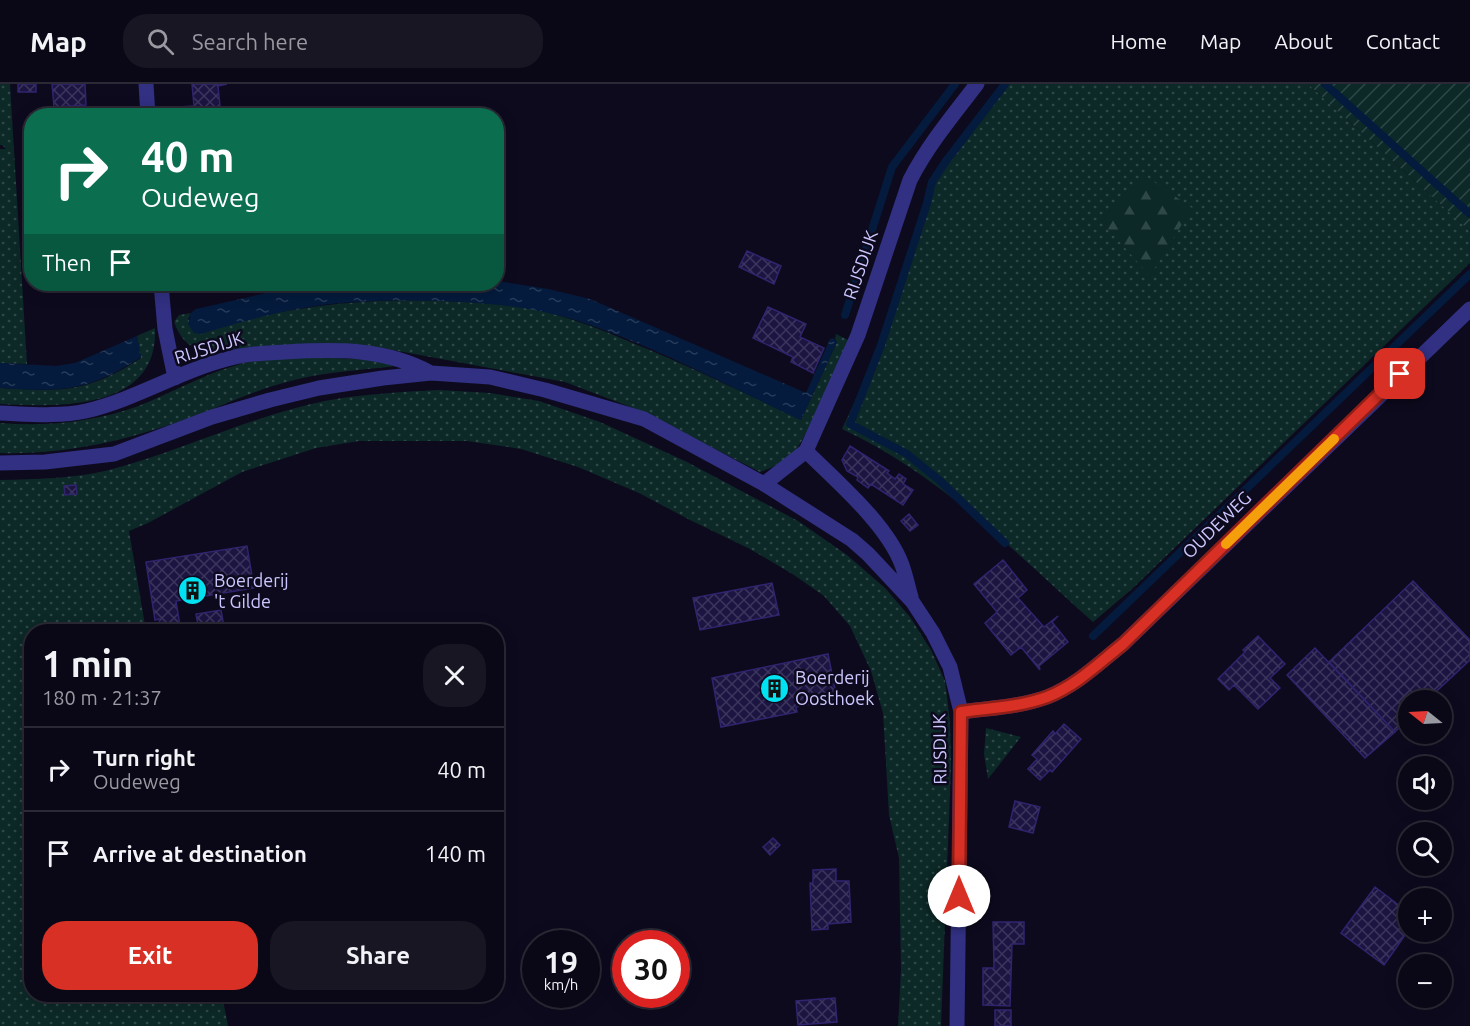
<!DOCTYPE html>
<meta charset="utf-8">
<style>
:root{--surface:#0a0816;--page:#181623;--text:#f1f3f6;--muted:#999aa1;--line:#2a2935;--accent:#d93025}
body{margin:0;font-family:Ubuntu,sans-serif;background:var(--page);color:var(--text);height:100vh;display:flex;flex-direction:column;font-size:22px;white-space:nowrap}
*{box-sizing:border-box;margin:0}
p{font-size:20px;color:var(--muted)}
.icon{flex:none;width:33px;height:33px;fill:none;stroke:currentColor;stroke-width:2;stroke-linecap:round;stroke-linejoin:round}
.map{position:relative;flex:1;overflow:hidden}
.panel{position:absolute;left:24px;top:540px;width:480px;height:378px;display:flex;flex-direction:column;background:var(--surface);border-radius:24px;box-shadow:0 3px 15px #0003,0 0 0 2px var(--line)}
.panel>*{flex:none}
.top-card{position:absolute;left:24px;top:24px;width:480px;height:183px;border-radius:24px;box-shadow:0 3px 15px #0003,0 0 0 2px var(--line);background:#0b6e4f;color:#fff;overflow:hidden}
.needle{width:39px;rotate:288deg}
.fabs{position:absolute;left:1398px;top:606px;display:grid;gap:12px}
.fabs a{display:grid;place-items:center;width:54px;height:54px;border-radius:50%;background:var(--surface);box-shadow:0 3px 15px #0003,0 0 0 2px var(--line);font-size:30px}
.speed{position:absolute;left:522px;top:846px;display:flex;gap:12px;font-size:30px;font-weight:700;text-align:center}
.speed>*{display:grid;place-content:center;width:78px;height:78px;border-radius:50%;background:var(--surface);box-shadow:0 3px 15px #0003,0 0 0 2px var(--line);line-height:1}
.speed small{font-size:15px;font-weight:400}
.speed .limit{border:9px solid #d22;background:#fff;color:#111}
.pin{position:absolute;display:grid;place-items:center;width:51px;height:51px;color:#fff;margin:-26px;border-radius:12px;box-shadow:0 3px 9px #0006}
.me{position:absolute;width:66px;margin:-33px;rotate:0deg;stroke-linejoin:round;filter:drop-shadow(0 0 4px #0008)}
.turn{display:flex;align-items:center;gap:21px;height:126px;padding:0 18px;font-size:27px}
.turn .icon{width:78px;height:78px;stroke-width:2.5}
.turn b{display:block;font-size:42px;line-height:51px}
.then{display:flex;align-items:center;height:57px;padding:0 18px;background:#0003;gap:12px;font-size:22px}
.round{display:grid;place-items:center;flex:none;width:63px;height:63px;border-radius:24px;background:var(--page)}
.overview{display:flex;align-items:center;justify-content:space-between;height:102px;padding:0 18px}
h1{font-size:36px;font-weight:700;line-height:45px}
.primary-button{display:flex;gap:12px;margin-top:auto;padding:12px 18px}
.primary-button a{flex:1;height:69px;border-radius:24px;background:var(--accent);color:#fff;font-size:24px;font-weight:700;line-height:69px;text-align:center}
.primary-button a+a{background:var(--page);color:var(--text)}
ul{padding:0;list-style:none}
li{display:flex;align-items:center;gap:18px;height:84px;padding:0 18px;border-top:2px solid var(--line)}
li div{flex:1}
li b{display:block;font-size:22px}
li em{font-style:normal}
header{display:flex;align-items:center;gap:36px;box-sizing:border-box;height:84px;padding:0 30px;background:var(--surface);border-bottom:2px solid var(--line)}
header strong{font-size:28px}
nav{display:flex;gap:33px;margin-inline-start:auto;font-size:21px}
.search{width:420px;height:54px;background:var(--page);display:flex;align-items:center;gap:15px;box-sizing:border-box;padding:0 21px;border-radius:24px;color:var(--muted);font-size:22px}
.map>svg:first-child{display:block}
.grass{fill:url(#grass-dots)}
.forest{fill:url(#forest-firs)}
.garden{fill:url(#garden-furrows)}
.water{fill:url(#water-ripples)}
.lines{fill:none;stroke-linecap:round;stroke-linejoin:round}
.stream{stroke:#041b3d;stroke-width:8}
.building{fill:url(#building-cross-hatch);stroke:#31246f;stroke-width:1.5}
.minor{stroke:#313082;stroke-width:15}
.route-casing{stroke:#8d1f18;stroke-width:15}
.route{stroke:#d93025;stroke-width:10}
.slow{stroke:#f59e0b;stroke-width:10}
.labels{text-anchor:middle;stroke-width:5;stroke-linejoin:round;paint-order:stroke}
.street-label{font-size:18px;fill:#ccc7ff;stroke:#0d0a1e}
.poi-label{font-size:18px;fill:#ccc7ff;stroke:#0d0a1e;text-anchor:start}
</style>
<header>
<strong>Map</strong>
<div class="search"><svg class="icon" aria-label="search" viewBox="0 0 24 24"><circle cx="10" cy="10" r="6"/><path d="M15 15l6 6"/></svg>Search here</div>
<nav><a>Home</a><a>Map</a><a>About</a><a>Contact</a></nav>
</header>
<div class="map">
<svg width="1470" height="942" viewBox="0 0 1470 942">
<defs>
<pattern id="grass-dots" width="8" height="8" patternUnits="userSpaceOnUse" patternTransform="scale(1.5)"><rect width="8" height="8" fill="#0c2927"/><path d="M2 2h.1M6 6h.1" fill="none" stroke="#2e4747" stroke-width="1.8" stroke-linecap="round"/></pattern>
<pattern id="forest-firs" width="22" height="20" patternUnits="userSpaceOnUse" patternTransform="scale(1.5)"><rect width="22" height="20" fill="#0c2927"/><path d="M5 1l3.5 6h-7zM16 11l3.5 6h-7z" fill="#2e4747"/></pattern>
<pattern id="garden-furrows" width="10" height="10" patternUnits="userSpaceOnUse" patternTransform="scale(1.5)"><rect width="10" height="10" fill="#0c2927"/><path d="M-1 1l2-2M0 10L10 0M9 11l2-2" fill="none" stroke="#2e4747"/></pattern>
<pattern id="water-ripples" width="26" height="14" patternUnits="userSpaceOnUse" patternTransform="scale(1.5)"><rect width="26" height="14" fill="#041b3d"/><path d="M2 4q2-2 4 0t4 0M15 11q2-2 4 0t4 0" fill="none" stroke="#273b5a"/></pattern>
<pattern id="building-cross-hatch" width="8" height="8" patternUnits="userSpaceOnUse" patternTransform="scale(1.5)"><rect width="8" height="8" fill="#1c1441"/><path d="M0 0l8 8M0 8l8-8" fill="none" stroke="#3c355e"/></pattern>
</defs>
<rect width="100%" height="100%" fill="#0d0a1e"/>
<path class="grass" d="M0,0H10L27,280L0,279V65H6L2,61H0Z
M1005,0H1308L1470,147V179L1132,505L1093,538C1015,468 938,389 842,345L881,261L927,119L932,98L946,77Z
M405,216C448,217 490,218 532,225C568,232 602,246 635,260C692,283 746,310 801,336L837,258L835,255L836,250L848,256L835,295L801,358L794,369L773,383L760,388L641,327L565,298L371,262L320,260L201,267C187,262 179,252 174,238L179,231L191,229L188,235L200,250C232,240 265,230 299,225C334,219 370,217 405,216Z
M155,244C159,327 58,323 0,320V304C62,308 87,309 141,274L137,252Z
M316,273L371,276L397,282C361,286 322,288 287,298C252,307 219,323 184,336C124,357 64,371 0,369V339C46,343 92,338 136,323C169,310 200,292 234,282C260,273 289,274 316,273Z
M439,306L490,309L539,317L600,338L687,378L798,437L847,471L885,504L910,533L931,566L945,597L950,637L951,682L941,942H898L901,886L899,774L889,731L883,629L871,587L850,542L824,512L794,491L750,465L690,436L639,409L578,383L521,365L467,357H359L316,364L242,388L148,439L129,447L146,547L32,548V910L222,911L228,942H0V396C36,395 73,395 109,386C182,367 251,332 325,317C363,310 400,308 439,306Z
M986,644L1021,653L988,695L984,670Z"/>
<path class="forest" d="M1144,91L1192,124L1150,192L1101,137Z"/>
<path class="garden" d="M1308,0H1470V147Z"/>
<path class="water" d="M497,197L548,205L590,215L806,309L830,255L833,254L837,258L801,336C726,301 651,260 572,235C529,222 486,219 442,217C394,216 344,216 297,225C264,231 232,241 200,250L194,249L188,240L191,229L196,225L293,203L327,200H496Z
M137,252L141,273C87,308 62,308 0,304V279L56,282L75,279Z"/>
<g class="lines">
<path class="stream" d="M1005,0L946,77L932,98L927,119L881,261L850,340L907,370L939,396L1005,459
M1325,0L1470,130
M845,231L892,83L955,0
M1093,552L1470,190"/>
</g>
<path class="building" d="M18,0H36V8H18Z
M52,0H85L86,21L54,23Z
M192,0H227L218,2L221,32H181L180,23L194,22Z
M747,167L781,182L774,200L739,183Z
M768,223L806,240L800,253L824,264L813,289L791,278L793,273L753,254Z
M850,362L889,387L887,389L895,395L899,390L906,395L903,400L913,406L903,421L871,400L868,404L857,396L858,393L847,387L842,376Z
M76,401L77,410L65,411L64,402Z
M909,430L918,441L910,447L901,437Z
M247,462L254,504L176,517L181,548H161L159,535L155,536L146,478Z
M1003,476L1027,506L1018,514L1044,543L1058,532L1052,538L1068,558L1039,582L1040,586L1021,563L1011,571L985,539L997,528L974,500Z
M1413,497L1470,556V576L1427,616H1408V635L1395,648L1329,578Z
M772,499L779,531L700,546L693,514Z
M221,526L224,543L199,547L196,530Z
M1258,552L1285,580L1270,594L1280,604L1258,625L1234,601L1229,606L1218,595L1245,568L1243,566Z
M1315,564L1395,648L1365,674L1287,591Z
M828,570L837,615L796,623L797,628L721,643L712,594Z
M1064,640L1081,655L1052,688L1050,686L1040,696L1028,685L1037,675L1032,671L1053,647L1055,650Z
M1015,717L1040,723L1033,749L1009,743Z
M773,754L780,761L770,771L763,763Z
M836,785V797H849L851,838L828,840V845L812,846L810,799H813V786Z
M1375,803L1408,828V847L1384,881L1341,849Z
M993,838H1024V860H1012L1010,922L983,921V884H994Z
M835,914L837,938L798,941L796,917Z
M995,926H1011V942H995Z"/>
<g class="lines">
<path class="minor" d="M146,0L148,32
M161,200L165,245L175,294
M0,329C28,330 58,333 86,327C137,315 181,286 231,274C249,269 267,269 285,268C337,265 385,264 431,289
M806,367C837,398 887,440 902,481C906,492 908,503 911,513
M0,379L45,378L114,370L212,333L270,316L319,304L383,294L431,289L490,293L545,306L644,335L764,400L852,456L868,470L912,517L933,549L950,583L961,628L957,942
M764,400L806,367L858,251L910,96C928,61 953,31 977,0
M961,628C989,624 1020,623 1047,613C1076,602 1099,579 1123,560L1470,225"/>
</g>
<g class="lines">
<defs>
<path id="route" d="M959,812L961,628C989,624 1020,623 1047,613C1076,602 1099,579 1123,560L1400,290"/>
</defs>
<use href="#route" class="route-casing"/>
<use href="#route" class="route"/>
<path class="slow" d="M1226,460L1334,355"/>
</g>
<defs>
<symbol id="building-disc" viewBox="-11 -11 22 22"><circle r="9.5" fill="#00e1f2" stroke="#0d0a1e"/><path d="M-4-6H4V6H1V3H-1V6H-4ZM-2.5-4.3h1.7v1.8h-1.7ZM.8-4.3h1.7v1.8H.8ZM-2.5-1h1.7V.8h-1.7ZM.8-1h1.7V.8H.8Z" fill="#111"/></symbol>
</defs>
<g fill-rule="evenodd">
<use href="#building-disc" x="176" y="490" width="33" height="33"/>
<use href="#building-disc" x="758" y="588" width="33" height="33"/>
</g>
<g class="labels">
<g class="street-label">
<text transform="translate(861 181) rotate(-71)" y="6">RIJSDIJK</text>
<text transform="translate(209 264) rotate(-17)" y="6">RIJSDIJK</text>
<text transform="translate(1217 441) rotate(-44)" y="6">OUDEWEG</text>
<text transform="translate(940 665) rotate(-91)" y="6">RIJSDIJK</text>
</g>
<g class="poi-label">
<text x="214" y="503">Boerderij<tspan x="214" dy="21">'t Gilde</tspan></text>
<text x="795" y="600">Boerderij<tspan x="795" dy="21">Oosthoek</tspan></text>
</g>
</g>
</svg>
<div class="fabs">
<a><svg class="needle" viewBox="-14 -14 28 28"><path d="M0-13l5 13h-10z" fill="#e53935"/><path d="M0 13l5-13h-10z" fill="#999aa1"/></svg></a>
<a><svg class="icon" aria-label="sound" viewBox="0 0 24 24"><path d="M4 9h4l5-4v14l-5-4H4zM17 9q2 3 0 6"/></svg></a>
<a><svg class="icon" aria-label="search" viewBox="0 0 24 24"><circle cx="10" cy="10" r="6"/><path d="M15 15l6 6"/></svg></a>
<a>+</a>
<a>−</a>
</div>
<div class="speed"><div>19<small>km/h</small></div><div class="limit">30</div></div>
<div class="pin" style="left:1400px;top:290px;background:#d93025"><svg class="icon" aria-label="arrive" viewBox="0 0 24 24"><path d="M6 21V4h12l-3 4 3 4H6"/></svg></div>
<svg class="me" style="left:959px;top:812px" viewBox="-20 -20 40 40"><circle r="19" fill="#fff"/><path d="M0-13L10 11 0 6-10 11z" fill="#d93025"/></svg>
<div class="top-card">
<div class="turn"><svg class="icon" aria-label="right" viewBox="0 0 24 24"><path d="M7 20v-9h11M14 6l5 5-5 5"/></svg><div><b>40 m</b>Oudeweg</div></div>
<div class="then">Then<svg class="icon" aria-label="arrive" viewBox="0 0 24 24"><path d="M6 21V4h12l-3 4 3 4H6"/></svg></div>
</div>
<section class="panel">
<div class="overview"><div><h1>1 min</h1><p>180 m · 21:37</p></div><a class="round"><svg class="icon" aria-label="close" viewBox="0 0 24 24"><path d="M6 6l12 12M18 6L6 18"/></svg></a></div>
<ul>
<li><svg class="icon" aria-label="right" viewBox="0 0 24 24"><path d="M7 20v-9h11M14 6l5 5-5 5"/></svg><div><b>Turn right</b><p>Oudeweg</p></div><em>40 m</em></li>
<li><svg class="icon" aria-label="arrive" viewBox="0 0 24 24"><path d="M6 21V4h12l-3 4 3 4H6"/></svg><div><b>Arrive at destination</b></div><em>140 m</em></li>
</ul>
<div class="primary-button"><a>Exit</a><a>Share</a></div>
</section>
</div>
